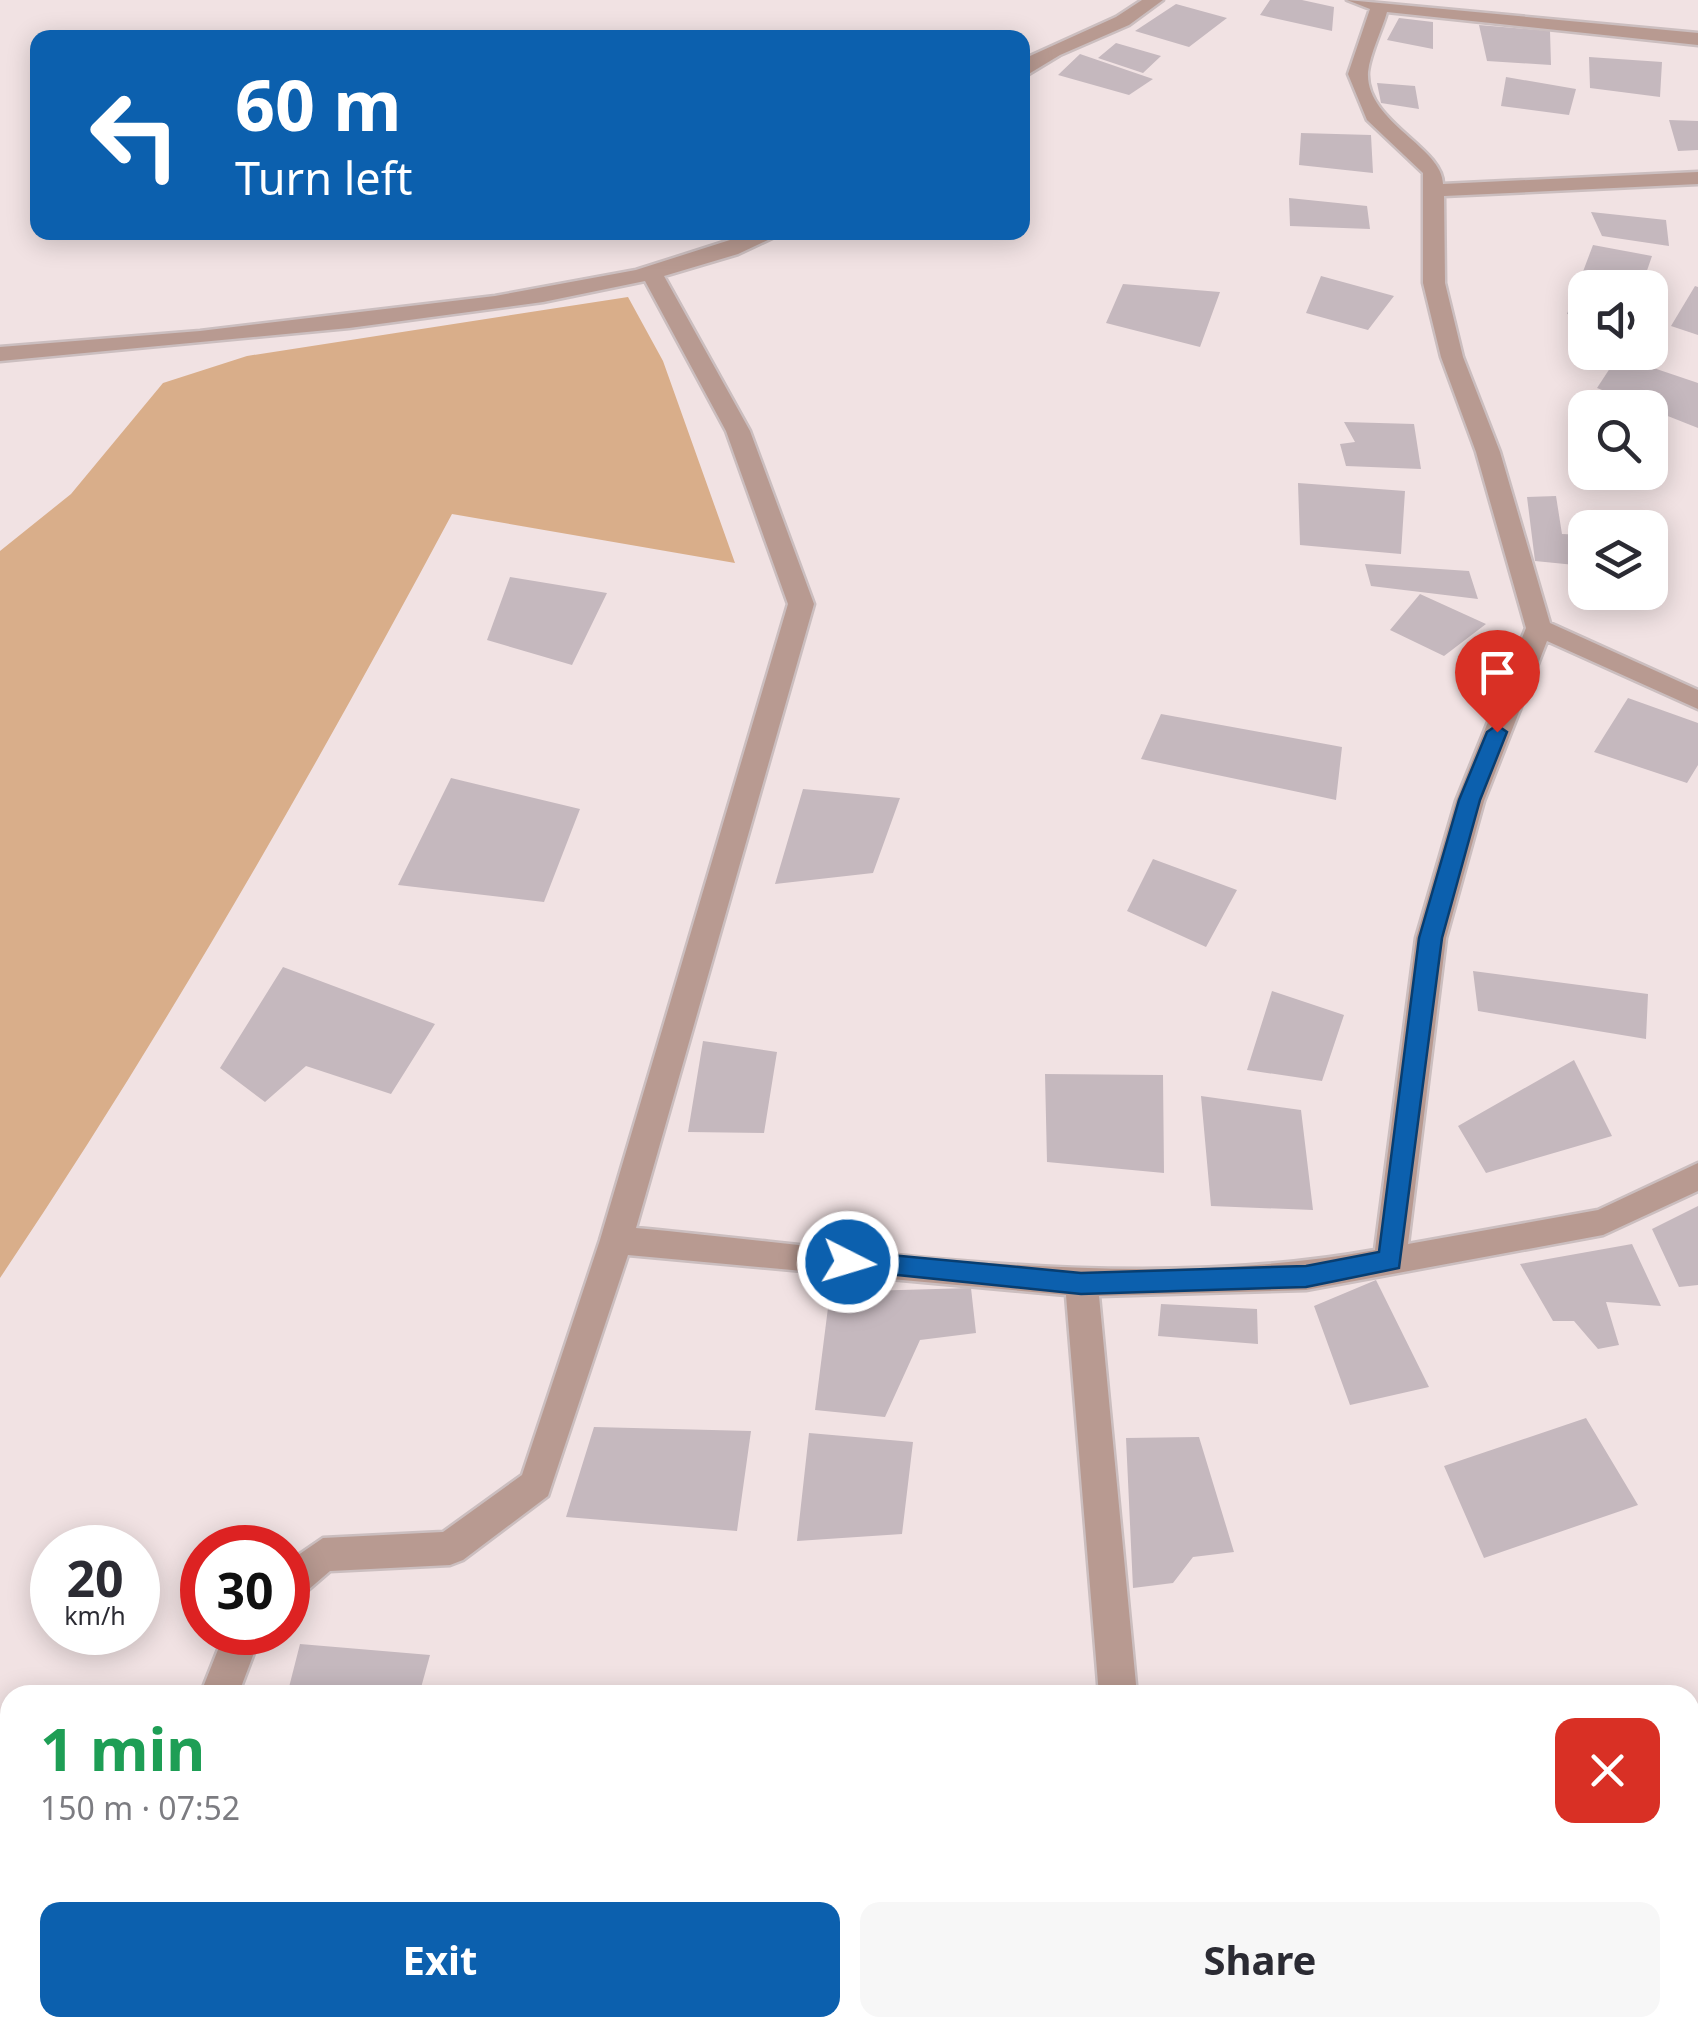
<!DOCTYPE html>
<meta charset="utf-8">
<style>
:root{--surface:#fff;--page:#f7f7f7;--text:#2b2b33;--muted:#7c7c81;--accent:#0c60ae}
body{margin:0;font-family:"Noto Sans",sans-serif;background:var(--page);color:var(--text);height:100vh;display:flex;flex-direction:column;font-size:38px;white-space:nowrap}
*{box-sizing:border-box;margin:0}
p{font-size:32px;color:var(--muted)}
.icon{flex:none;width:55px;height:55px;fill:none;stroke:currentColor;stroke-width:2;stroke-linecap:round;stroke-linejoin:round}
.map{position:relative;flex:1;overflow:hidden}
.side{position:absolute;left:0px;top:1685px;width:1700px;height:352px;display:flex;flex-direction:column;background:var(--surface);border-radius:30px 30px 0 0;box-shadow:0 5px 25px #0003}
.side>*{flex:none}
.guide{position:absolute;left:30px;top:30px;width:1000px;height:210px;border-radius:20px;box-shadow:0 5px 25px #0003;background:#0c60ae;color:#fff;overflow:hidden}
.buttons{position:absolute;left:1568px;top:270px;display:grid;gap:20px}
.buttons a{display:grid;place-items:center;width:100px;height:100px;border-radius:20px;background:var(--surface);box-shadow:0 5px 25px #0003;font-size:50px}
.speed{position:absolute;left:30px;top:1525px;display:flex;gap:20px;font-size:50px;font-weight:700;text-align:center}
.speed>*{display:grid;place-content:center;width:130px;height:130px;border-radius:50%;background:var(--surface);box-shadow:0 5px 25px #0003;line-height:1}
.speed small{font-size:25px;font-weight:400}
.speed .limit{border:15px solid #d22;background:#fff;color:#111}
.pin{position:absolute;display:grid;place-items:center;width:85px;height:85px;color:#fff;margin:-102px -42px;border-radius:50% 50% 50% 0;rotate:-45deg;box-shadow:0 0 10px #0007}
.pin .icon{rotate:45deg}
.me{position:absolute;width:110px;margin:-55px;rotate:95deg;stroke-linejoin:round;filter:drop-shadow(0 0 8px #0008)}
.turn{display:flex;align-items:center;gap:35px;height:210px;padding:0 40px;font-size:45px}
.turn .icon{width:130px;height:130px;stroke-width:2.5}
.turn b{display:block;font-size:70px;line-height:85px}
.round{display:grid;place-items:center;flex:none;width:105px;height:105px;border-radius:20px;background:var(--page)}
.overview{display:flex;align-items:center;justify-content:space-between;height:170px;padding:0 40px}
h1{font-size:60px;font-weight:700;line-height:75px;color:#1e9e55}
.action{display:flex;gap:20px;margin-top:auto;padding:20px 40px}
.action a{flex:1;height:115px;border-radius:20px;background:var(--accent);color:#fff;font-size:40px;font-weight:700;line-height:115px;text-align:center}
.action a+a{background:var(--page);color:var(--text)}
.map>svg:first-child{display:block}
.green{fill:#d9ae8a}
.building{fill:#c5b8be}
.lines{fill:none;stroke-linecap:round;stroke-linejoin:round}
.minor-casing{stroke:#cbbebf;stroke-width:5}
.minor{fill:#b89a91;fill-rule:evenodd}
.route{fill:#0c60ae;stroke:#083e71;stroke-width:2.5}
</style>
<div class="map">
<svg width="1698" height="2036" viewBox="0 0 1698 2036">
<rect width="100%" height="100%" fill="#f1e2e3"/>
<path class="green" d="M628,297L663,361L735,563L452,514C313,774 165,1032 0,1278V551L71,494L163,383L247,356Z"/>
<path class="building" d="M1270,0H1302L1334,7L1332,31L1260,15Z
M1176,4L1227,18L1189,47L1135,31Z
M1399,18L1433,22V49L1387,40Z
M1479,25L1550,31L1551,65L1487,61Z
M1116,43L1161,56L1143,73L1098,58Z
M1080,54L1153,79L1129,95L1058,75Z
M1589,57L1662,62L1660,97L1590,88Z
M1506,77L1576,89L1569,115L1501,106Z
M1377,83L1415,86L1419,109L1381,103Z
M1669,120L1698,121V150L1678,151Z
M1301,133L1371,135L1373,173L1299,165Z
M1289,198L1367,206L1370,229L1290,226Z
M1591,212L1666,220L1669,246L1602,236Z
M1593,245L1652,256L1641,288H1585V317L1567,314Z
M1321,276L1394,296L1368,330L1306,313Z
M1123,284L1220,292L1200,347L1106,323Z
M1695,286L1698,287V335L1671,326Z
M1618,356L1698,383V428L1597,388Z
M1344,422L1414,424L1421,469L1346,466L1340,444L1355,442Z
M1298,483L1405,491L1401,554L1300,545Z
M1556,496L1562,534L1585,535V566L1535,561L1527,497Z
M1365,564L1469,571L1478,599L1371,586Z
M510,577L607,593L572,665L487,640Z
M1420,594L1486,624L1444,656L1390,630Z
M1628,698L1698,723V765L1687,783L1594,752Z
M1161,714L1342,747L1336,800L1141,759Z
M451,778L580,809L544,902L398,885Z
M803,789L900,798L873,873L775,884Z
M1153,859L1237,890L1206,947L1127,911Z
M283,967L435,1024L391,1094L306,1066L265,1102L220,1068Z
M1473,971L1648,994L1646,1039L1478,1011Z
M1272,991L1344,1015L1322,1081L1247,1070Z
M703,1041L777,1052L764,1133L688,1132Z
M1574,1060L1612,1136L1486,1173L1458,1126Z
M1045,1074L1163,1075L1164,1173L1047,1162Z
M1201,1096L1301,1110L1313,1210L1211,1206Z
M1698,1206V1285L1679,1287L1652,1229Z
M1632,1244L1661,1306L1606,1302L1619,1345L1598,1349L1574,1321H1553L1520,1264Z
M1376,1280L1429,1387L1350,1405L1314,1306Z
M971,1288L976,1333L920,1340L885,1417L815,1410L830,1292Z
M1161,1304L1257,1309L1258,1344L1158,1336Z
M1586,1418L1638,1505L1484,1558L1444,1466Z
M594,1427L751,1431L737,1531L566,1517Z
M809,1433L913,1442L902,1534L797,1541Z
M1199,1437L1234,1552L1193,1557L1173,1583L1133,1588L1126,1438Z
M300,1644L430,1655L419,1695H287Z
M0,1778L10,1783V1833L0,1853Z"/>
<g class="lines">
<defs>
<path id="minor" d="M1142,0H1163L1129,25L1060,55L1022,78V62L1030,56L1116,17Z
M1347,0L1698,33V45L1387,12C1382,30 1370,53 1368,72C1365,122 1443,147 1443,184L1698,172V184L1444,196L1445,283L1463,357L1500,452L1550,623L1698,690V709L1547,641L1484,801L1446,938L1408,1244L1598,1210L1698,1163V1191L1603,1235L1306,1290L1099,1296L1137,1695H1099L1066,1295L628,1255L548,1496L463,1560L450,1565L330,1571L301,1596L288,1601V1562L323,1538L443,1532L522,1475L600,1240L788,604L726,431L645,281L543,302L349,328L0,361V347L200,331L495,296L636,270L755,232H785L738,254L664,276L750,431L814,604L636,1228C879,1251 1132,1294 1375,1250L1416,938L1456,801L1526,628L1476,452L1441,357L1423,283V173L1367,120L1348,74L1370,9Z
M225,1632H262L238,1695H200Z
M1690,1919H1698V1959H1690Z
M65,2028H107L104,2036H62Z
M1185,2028H1226L1227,2036H1185Z"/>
</defs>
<use href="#minor" class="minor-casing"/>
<use href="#minor" class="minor"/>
</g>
<path class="route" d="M1497,725L1507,732L1480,800L1442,938L1399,1268L1306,1287L1081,1294L840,1269L836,1262L840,1254L848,1251L1081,1273L1306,1266L1379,1252L1419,938L1459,800L1487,732Z"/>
</svg>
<div class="buttons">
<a><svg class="icon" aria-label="sound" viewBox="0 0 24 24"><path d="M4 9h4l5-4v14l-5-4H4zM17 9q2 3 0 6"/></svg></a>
<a><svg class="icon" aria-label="search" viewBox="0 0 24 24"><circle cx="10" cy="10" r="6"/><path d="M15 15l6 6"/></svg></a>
<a><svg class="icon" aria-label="layers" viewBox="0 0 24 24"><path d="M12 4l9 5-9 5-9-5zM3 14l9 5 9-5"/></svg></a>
</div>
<div class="speed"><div>20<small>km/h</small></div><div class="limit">30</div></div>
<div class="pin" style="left:1497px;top:732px;background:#d93025"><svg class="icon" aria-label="arrive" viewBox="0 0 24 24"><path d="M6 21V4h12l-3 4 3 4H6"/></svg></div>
<svg class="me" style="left:848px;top:1262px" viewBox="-20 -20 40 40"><circle r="17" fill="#0c60ae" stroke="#fff" stroke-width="3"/><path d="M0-11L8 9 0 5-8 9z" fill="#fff"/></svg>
<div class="guide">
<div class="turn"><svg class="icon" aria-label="left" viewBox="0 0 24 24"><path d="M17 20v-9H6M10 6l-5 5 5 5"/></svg><div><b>60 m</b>Turn left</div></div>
</div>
<section class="side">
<div class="overview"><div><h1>1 min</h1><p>150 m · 07:52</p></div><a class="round" style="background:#d93025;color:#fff"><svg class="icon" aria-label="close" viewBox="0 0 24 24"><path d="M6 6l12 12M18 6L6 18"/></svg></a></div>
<div class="action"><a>Exit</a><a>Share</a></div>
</section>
</div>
